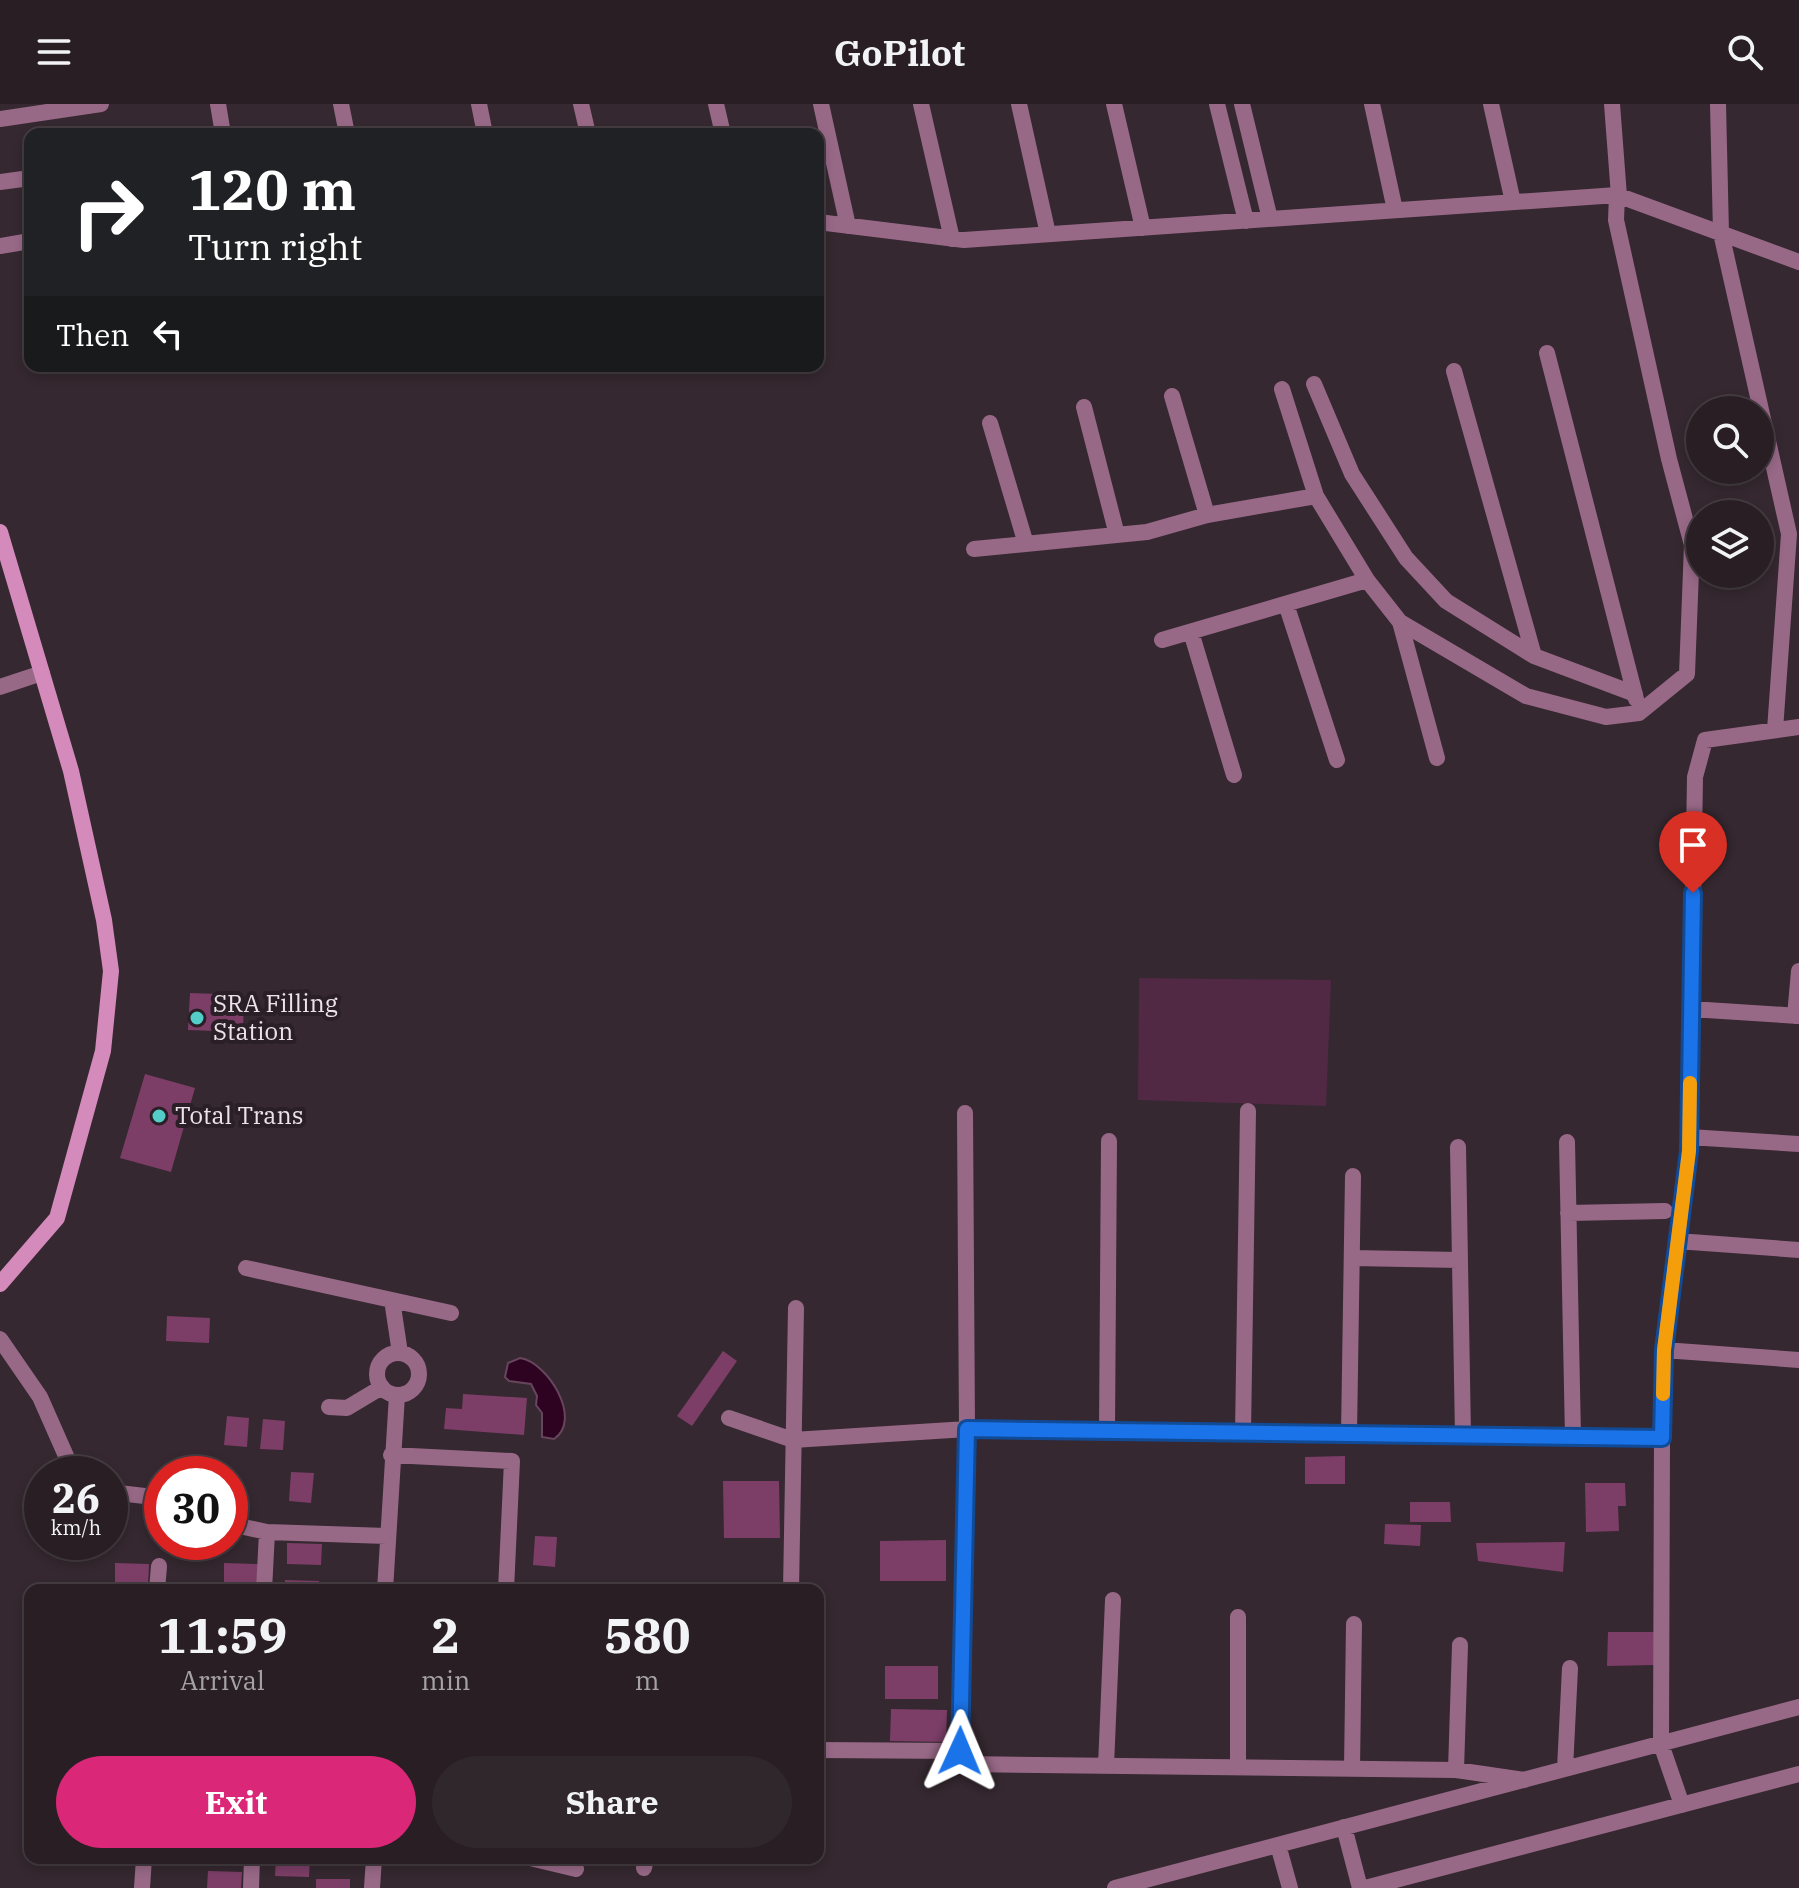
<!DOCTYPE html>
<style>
:root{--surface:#281e24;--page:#30272c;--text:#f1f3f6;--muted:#a5a2a6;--line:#443c41;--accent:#db2777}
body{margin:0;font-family:"IBM Plex Serif",serif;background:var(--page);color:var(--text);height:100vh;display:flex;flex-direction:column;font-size:30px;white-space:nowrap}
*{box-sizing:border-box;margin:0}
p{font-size:26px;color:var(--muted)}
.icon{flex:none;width:44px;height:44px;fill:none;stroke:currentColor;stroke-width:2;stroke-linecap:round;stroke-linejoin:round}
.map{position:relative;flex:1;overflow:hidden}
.panel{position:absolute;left:24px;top:1480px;width:800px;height:280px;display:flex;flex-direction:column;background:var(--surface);border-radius:16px;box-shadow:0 4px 12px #0003,0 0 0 2px var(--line)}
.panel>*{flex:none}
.banner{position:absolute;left:24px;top:24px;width:800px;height:244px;border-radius:16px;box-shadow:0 4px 12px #0003,0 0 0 2px var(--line);background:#202124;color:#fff;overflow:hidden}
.controls{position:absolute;left:1686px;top:292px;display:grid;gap:16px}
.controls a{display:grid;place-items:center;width:88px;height:88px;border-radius:50%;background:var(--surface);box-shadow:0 4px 12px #0003,0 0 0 2px var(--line);font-size:40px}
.speed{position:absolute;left:24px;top:1352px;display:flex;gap:16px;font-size:40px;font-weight:700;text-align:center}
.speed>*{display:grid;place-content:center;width:104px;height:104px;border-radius:50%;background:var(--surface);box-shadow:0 4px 12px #0003,0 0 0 2px var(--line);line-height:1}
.speed small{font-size:20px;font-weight:400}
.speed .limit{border:12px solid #d22;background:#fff;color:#111}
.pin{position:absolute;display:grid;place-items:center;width:68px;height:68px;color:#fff;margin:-82px -34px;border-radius:50% 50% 50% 0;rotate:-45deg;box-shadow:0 0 8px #0007}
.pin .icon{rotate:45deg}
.me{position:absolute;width:88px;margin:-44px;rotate:1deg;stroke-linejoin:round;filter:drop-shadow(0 0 6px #0008)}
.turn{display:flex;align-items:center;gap:28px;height:168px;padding:0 32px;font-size:36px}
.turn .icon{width:104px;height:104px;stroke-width:2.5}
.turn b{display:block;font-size:56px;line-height:68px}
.then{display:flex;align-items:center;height:76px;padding:0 32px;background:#0003;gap:16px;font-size:30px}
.eta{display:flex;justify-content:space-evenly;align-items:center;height:136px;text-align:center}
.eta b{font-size:48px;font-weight:700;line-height:56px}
.action{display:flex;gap:16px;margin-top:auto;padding:16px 32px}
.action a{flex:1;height:92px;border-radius:48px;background:var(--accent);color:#fff;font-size:32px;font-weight:700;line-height:92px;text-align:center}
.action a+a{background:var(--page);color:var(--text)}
header{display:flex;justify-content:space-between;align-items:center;height:104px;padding:0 32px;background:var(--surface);font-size:36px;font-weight:700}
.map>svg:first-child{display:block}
.green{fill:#522945}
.water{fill:#2e0322;stroke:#67465d;stroke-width:2}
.building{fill:#7c3e67}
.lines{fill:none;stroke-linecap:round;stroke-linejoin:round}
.street{stroke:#986987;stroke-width:16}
.secondary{stroke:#d48aba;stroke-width:16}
.route-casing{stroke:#114b97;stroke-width:20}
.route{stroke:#1a73e8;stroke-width:14}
.slow{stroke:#f59e0b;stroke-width:14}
.poi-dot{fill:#54cdc8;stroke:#2b1f27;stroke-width:3}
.labels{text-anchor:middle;stroke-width:8;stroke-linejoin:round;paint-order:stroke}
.poi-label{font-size:24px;fill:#ece3e8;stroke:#2b1f27;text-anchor:start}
</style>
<header><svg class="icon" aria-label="menu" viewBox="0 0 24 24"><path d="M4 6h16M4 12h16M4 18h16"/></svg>GoPilot<svg class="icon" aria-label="search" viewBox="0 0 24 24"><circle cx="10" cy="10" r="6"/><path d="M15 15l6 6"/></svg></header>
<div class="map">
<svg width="1799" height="1784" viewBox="0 0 1799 1784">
<rect width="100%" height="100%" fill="#352830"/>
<path class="green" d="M1139,874L1331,876L1326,1002L1138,996Z"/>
<path class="water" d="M520,1254C548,1258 583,1316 554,1335L542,1333V1309L536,1301L537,1292L531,1280L509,1277L505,1273L508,1259Z"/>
<path class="building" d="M190,889L244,891L243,928L188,926Z
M145,970L195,984L171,1068L120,1054Z
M167,1212L210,1214L209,1239L166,1237Z
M723,1247L737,1257L692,1322L677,1312Z
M463,1290L527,1294L524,1331L444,1325L446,1304L462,1305Z
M227,1312L249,1314L247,1343L224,1341Z
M263,1315L285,1317L283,1346L260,1345Z
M1345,1352V1380H1305V1353Z
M291,1368L314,1369L311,1399L289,1397Z
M723,1377H779L780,1434H724Z
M1585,1379H1625L1626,1402H1618L1619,1427L1586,1428Z
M1410,1398H1450L1451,1418H1410Z
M1385,1420L1421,1421L1420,1442L1384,1440Z
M535,1432L557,1433L555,1463L533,1461Z
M946,1436V1477H880V1437Z
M1565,1438L1563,1468L1478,1457L1476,1439Z
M287,1439L322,1440L321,1461L287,1460Z
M115,1459L149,1460L148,1481H115Z
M224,1459L258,1460L257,1481L224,1480Z
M285,1476L319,1477V1486H285Z
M1608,1528H1654V1561L1607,1562Z
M885,1562H938V1595H885Z
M891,1605L947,1606L946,1638L890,1637Z
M276,1754H310L309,1773L275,1772Z
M317,1754H351L350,1761L317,1760Z
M208,1767L242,1768L241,1784H207Z
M316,1775H350V1784H316Z"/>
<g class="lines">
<path class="street" d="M218,0L223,30
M341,0L347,30
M479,0L485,30
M581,0L588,30
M716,0L723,30
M821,0L848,122
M921,0L952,135
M1019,0L1048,130
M1114,0L1143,124
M1217,0L1246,117
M1242,0L1270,115
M1372,0L1395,106
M1491,0L1513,98
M1612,0L1619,92
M1718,0L1721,129L1789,430L1775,626
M0,15L101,0
M0,78L30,74
M818,118L964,136L1617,91L1799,158
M0,142L30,137
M1547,249L1636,595
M1454,267L1534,552
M1314,280L1352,370L1406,454L1446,497L1534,552L1635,590
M1282,285L1316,392L1367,476L1400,518L1526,592L1606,613L1639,609L1687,570L1692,441L1669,355L1616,116L1617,91
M1172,292L1207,411
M1084,303L1117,431
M990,319L1026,440
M974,445L1147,428L1207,411L1316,392
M1286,500L1337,656
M1400,518L1437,654
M1191,528L1234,671
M1162,536L1367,476
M0,583L42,569
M1691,905L1799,912
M1795,912L1799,867
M965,1009L967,1325L960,1660L1456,1666L1524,1676
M1689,1033L1799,1040
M1567,1038L1573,1333
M1458,1043L1463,1332
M1568,1109L1665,1107
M1677,1137L1799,1146
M1352,1154L1460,1156
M246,1164L451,1209
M392,1196L400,1249
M0,1235L40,1293L74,1370
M1664,1246L1799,1256
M377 1270a21 21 0 1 1 42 0a21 21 0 1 1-42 0Z
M329,1303L347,1304L382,1283
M729,1314L793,1336L967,1325L1662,1334
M1107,1327L1109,1037
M1243,1329L1248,1007
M1349,1330L1353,1072
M391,1351L512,1357L506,1486
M110,1388L162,1394
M230,1420L267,1428L387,1432
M157,1486L159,1462
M264,1486L267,1428
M385,1486L397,1291
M791,1486L796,1204
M1238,1513V1663
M818,1646L960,1647
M1106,1662L1113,1496
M1352,1665L1354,1520
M1565,1665L1570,1564
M1456,1666L1460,1541
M1682,1701L1661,1640L1662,1334L1664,1246L1689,1047L1695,673L1705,636L1799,623
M1344,1723L1360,1784
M1278,1741L1290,1784
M530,1754L576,1765
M644,1764L646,1754
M142,1784L144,1754
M251,1784L252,1754
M372,1784L374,1754
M1115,1784L1799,1603
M1365,1784L1799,1670"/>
<path class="secondary" d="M0,428L71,667L104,816L111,867L103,947L57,1114L0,1180"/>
</g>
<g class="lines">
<defs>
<path id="route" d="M960,1647L967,1325L1662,1334L1664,1246L1689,1047L1693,789"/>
</defs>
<use href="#route" class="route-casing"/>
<use href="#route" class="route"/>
<path class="slow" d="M1663,1290L1664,1246L1689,1047L1690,979"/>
</g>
<g class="poi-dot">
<circle cx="197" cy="914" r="8"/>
<circle cx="159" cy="1012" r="8"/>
</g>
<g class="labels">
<g class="poi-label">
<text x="213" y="908">SRA Filling<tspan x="213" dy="28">Station</tspan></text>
<text x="175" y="1020">Total Trans</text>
</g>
</g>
</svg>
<div class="controls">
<a><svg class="icon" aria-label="search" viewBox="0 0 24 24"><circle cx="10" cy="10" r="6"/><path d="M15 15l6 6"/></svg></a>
<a><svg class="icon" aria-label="layers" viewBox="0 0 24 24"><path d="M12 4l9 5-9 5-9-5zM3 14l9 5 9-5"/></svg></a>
</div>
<div class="speed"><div>26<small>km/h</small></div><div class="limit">30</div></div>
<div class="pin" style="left:1693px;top:789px;background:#d93025"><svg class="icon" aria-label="arrive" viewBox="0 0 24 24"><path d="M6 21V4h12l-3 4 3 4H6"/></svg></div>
<svg class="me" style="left:960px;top:1647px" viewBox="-20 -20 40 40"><path d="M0-17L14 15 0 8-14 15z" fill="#1a73e8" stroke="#fff" stroke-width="4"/></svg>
<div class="banner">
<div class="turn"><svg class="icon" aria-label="right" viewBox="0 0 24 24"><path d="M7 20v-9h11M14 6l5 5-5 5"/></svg><div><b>120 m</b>Turn right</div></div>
<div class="then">Then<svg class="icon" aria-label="left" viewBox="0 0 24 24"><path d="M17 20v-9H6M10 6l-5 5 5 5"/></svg></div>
</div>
<section class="panel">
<div class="eta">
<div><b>11:59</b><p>Arrival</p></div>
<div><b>2</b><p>min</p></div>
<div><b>580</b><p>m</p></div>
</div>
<div class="action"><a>Exit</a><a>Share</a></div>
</section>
</div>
